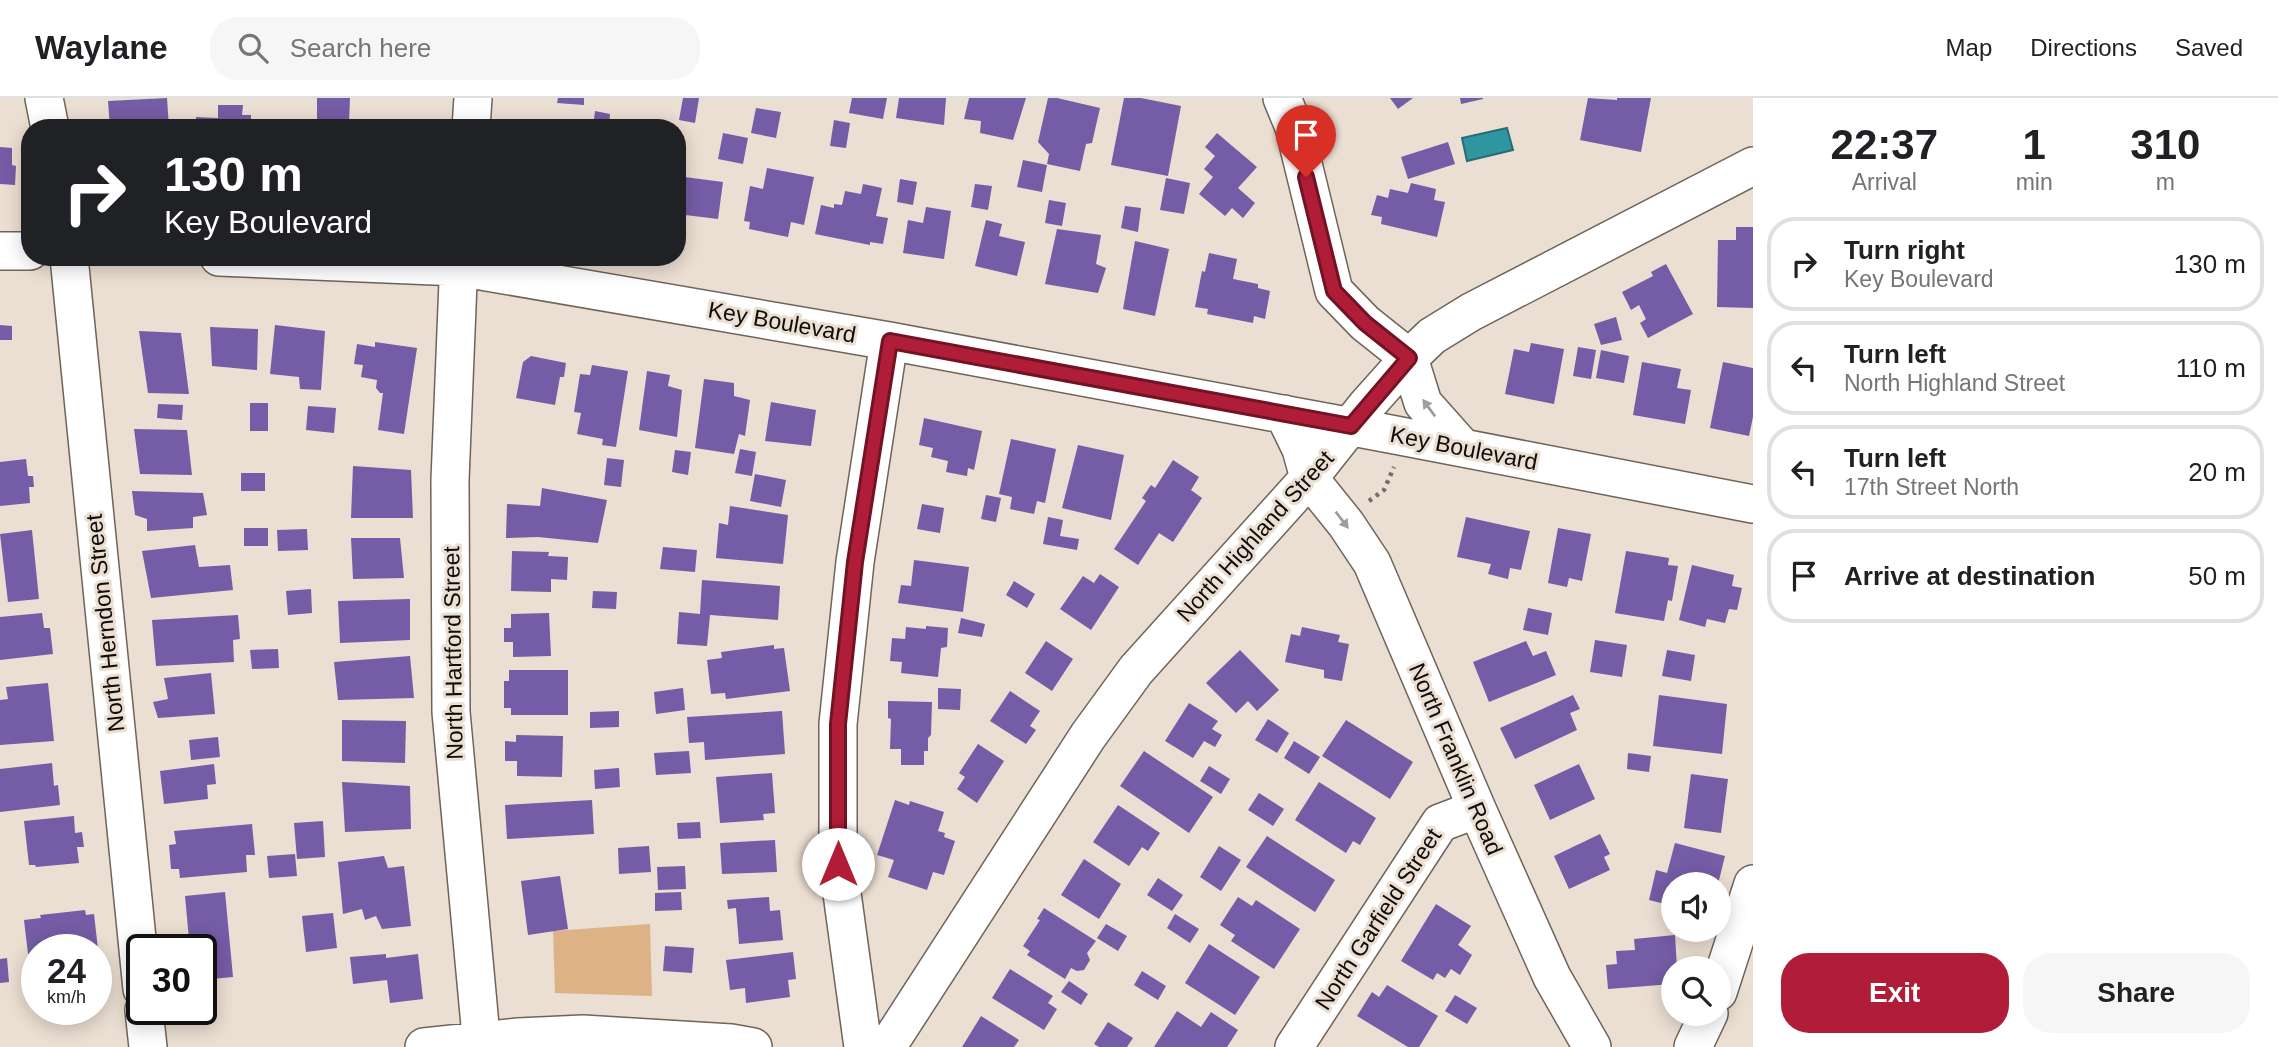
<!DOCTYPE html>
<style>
:root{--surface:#fff;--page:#f6f6f6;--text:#202124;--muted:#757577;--line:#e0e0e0;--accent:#b01d38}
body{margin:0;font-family:Arial,sans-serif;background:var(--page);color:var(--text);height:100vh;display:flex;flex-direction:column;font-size:26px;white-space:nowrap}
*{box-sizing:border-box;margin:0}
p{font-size:23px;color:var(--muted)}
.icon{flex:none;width:38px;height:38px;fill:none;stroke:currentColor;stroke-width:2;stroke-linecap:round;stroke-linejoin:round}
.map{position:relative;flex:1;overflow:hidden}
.drawer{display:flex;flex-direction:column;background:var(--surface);width:525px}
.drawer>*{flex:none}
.top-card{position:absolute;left:21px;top:21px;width:665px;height:147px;border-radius:28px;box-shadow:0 4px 18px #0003;background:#202124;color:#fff;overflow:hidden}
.controls{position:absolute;left:1661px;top:774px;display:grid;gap:14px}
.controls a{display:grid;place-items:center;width:70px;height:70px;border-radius:50%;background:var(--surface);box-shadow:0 4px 18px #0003;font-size:35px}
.speed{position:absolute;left:21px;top:836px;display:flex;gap:14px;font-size:35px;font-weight:700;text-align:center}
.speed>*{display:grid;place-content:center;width:91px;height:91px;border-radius:50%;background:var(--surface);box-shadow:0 4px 18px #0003;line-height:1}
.speed small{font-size:18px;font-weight:400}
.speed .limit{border:4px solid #111;border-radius:10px;background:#fff;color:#111}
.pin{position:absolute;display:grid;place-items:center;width:60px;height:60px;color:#fff;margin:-72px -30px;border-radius:50% 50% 50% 0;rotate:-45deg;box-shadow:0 0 7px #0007}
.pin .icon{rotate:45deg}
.me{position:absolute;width:77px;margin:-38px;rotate:0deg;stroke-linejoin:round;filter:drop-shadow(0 0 5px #0008)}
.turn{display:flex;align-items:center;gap:24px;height:147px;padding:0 28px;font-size:32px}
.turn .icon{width:91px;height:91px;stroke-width:2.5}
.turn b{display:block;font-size:49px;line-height:60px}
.eta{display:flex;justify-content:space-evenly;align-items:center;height:119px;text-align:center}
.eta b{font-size:42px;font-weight:600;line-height:49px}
.button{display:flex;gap:14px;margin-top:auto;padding:14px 28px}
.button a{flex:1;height:80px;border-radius:28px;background:var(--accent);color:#fff;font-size:28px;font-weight:600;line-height:80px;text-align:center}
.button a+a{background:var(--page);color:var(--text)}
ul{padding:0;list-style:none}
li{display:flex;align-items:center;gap:21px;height:94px;margin:0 14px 10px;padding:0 14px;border:4px solid var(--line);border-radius:28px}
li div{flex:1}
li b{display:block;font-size:26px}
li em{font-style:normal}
header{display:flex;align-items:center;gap:42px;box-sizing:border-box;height:98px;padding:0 35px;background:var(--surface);border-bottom:2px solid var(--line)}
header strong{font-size:33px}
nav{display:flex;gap:38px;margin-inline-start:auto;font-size:24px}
.search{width:490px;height:63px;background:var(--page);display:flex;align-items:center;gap:18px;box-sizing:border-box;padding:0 24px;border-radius:28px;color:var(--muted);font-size:26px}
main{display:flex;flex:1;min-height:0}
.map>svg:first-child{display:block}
.green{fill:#deb287}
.water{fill:#2f959f;stroke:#266c72;stroke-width:2}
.building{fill:#755ca6}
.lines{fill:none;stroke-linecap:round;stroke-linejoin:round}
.minor-casing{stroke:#6f6459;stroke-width:40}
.path{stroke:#746c65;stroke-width:4.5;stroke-dasharray:3.5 5;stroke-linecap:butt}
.minor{stroke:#fff;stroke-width:37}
.oneway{fill:#9f9e9c}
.route-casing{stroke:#721324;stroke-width:18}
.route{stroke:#b01d38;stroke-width:12}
.labels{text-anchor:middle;stroke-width:6;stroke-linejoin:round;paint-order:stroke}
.street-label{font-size:23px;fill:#100c08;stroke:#ebded2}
</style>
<header>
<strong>Waylane</strong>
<div class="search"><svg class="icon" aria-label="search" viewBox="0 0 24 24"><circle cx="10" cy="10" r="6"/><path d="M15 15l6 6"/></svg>Search here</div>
<nav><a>Map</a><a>Directions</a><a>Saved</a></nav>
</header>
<main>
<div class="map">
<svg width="1753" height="949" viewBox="0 0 1753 949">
<rect width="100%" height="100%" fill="#ebded2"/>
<path class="green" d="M650,826L652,898L555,895L553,833Z"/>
<path class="water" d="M1507,30L1513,52L1467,63L1462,40Z"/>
<path class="building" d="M167,0L169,30H110L108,3Z
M317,0H350L349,25L317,23Z
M558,0H584V7L557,5Z
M683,0H699L695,25L679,22Z
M852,0H887L883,21L849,15Z
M899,0H946L944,27L896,20Z
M969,0H1026L1013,42L980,35L981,23L964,21Z
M1048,0H1057L1100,10L1092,45L1086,46L1080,73L1047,66L1049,56L1038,44Z
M1124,0H1141L1181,8L1168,78L1111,67Z
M1390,0H1413L1398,11Z
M1460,0H1483V1L1461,6Z
M1588,0L1617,2V0H1651L1641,54L1580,42Z
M218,7H243L242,17H251V30H196V19L218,20Z
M756,10L781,14L776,40L751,35Z
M595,13L610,16L609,30H593Z
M272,22H294V30H271Z
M834,22L850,25L846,50L830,48Z
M531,24L562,28V30H530Z
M723,35L748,40L743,66L718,61Z
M1217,35L1257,69L1238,90L1255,105L1243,120L1232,110L1225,118L1199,96L1213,79L1204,71L1215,58L1205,49Z
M1448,44L1455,66L1408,81L1401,59Z
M0,49L12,50V67L16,68L15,87L0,86Z
M1023,62L1047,67L1042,94L1017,89Z
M767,70L814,79L804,127L791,124L788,139L749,131L750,124L744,123L750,88L763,91Z
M677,78L723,84L718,121L677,116Z
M1166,80L1190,85L1184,116L1160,112Z
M900,81L917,84L913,107L897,104Z
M1411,85L1436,91L1434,102L1445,104L1437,139L1381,126L1382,119L1371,117L1377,97L1388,100L1390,91L1408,95Z
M863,86L882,90L876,118L888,120L883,146L870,144V147L815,136L821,107L834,110V106L842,107L845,93L861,96Z
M975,86L992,88L988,112L971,109Z
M1049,102L1066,105L1062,128L1045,125Z
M1125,108L1141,110L1138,134L1121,130Z
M926,109L951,113L944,161L903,155L908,122L923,125Z
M986,122L1002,126L999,138L1025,144L1017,178L975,168Z
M1736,129H1753V210L1717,209L1718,142H1736Z
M1057,131L1101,137L1096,166L1106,170L1098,195L1045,186Z
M1135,143L1169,151L1155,218L1123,211Z
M1209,155L1237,161L1233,181L1258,186V190L1270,193L1265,221L1254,218L1253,225L1207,216L1208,211L1195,209L1202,173L1205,174Z
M1666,166L1693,216L1648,240L1640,225L1646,221L1639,207L1631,212L1622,194L1653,178L1651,174Z
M1616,219L1622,242L1601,247L1594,226Z
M0,227L12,228V242H0Z
M275,227L325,233L321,292L300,291L299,279L270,276Z
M210,229L258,231L257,272L212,268Z
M139,233L181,235L189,296L148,295Z
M375,244L417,250L404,336L378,332L383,295H380L376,290L377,282L361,279L363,267L354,266L357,246L375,249Z
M1531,245L1564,251L1554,306L1505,296L1514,251L1529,254Z
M1578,249L1596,252L1591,281L1573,278Z
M1601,252L1629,258L1624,285L1596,280Z
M531,258L566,265L564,279H560L555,307L516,300L523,264Z
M1642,264L1681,271L1677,290L1691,292L1685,326L1633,317Z
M1723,264L1753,270V319L1749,338L1710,330Z
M592,267L628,273L616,349L602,347L603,341L577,336L581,315L574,314L580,276L590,277Z
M647,273L670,277L668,288L682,292L677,339L639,332Z
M704,281L734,285V298L750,302L745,338L739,336L734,356L695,350Z
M771,304L816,312L811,348L765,343Z
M250,305H268V333H250Z
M158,306L183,307L182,322L157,320Z
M308,308L336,310L334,335L306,332Z
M924,320L982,333L974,372L968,370L967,378L946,374L948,363L931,359L933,350L919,347Z
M134,331L187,332L192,377L140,376Z
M1011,341L1056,351L1045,405L1037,403L1034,416L1010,411L1012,399L999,396Z
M1078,347L1124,357L1111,422L1062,410Z
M740,351L756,354L752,378L735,375Z
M675,352L691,354L688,377L672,374Z
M607,360L624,362L621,389L604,387Z
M26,361L28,378H33L34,389H29L30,405L0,408V364Z
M1173,362L1199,379L1191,392L1202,400L1173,444L1159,435L1138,467L1114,451L1146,403L1142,400L1151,387L1155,390Z
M353,368L411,372L413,420H351Z
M241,375H265V393H241Z
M755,376L786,382L781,409L750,403Z
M542,390L607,402L598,445L538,439L506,440L507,406L540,408Z
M132,393L203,395L207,417L193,419V430L147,433V421L135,417Z
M986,397L1001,400L996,424L981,421Z
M922,406L944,410L940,435L917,431Z
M730,408L788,417L783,466L716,460L719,425L728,427Z
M1048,419L1063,422L1060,438L1079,441L1077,452L1043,446Z
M1466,419L1530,433L1521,472L1510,470L1508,481L1488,476L1491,466L1457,459Z
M244,430H268V448H244Z
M1558,430L1591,436L1582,483L1569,480L1567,489L1548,485Z
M307,431L308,452L278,453L277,432Z
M32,432L39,501L8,504L0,436Z
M351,440H400L404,480L353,481Z
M195,447L199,469L230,467L233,492L151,500L142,453Z
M663,449L697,452L695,474L660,471Z
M512,453L549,454L548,458L568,459L567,482L551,481V494L511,493Z
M1626,453L1669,460L1668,467L1678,468L1672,503L1668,502L1664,523L1615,515Z
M914,462L969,469L963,514L898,505L901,487L911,488Z
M1692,467L1734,477L1732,488L1742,490L1737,512L1729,511L1725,525L1707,521L1705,529L1679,522Z
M1100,476L1119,489L1091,532L1060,511L1083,478L1094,485Z
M702,482L780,488L778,522L710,517L707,548L677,546L679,514L700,516Z
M1014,483L1035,496L1027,510L1006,497Z
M311,491L312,515L288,517L286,493Z
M593,493L617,494L616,511L592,510Z
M410,501V542L340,545L338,503Z
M1528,510L1552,515L1548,537L1523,532Z
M42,515L44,530H50L53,556L0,562V519Z
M549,515L551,558L513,559V544H504V530H511V516Z
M238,517L240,541L233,542L234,564L156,568L152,522Z
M961,520L985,526L982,539L958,535Z
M926,528L948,530L947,549L941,550L938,579L901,575L902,564L890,563L892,540L905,541L906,529L926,531Z
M1302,529L1340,537L1338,544L1349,546L1342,583L1324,580V572L1285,564L1291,536L1300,538Z
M1595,542L1627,547L1622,579L1590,574Z
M1046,543L1073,561L1052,593L1025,575Z
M1526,543L1533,558L1546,553L1556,577L1489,604L1473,564Z
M774,547V551L784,550L790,593L726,601L725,595L711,596L707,562L722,560L721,554Z
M278,551L279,570L252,571L250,552Z
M1240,552L1279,592L1257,613L1248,603L1236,615L1206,585Z
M1667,552L1695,557L1691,583L1662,578Z
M410,558L414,600L338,602L334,564Z
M509,572H568V617H511V610H504V583H509Z
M211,575L215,616L158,620L153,604L168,601L164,580Z
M48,585L54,643L0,647V602L8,601L6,589Z
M683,590L685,612L656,616L654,594Z
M938,590L961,591L960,612L938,611Z
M1010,593L1040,613L1030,628L1036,632L1026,646L990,623Z
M1573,597L1580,611L1570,615L1577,632L1515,661L1500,630Z
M1659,597L1727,606L1722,656L1653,648Z
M888,603L932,604L931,637L928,640V653H924V667H901V651H890L891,621L888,620Z
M1189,605L1218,623L1212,631L1222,637L1215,649L1204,643L1193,660L1165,643Z
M619,613V629L590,630V614Z
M782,613L785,656L705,662L704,644L689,645L687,619Z
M1268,621L1289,635L1277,655L1255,642Z
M342,622L406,623L405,665L342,663Z
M1346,622L1413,664L1390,701L1322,658Z
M516,637L563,638L562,679L517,678V663H505V643L516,644Z
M218,639L220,659L191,662L189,642Z
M1294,643L1320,659L1309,676L1284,660Z
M978,646L1004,663L977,705L957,691L965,679L959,675Z
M689,653L691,675L656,677L654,655Z
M1144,653L1213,699L1189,735L1120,688Z
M1628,655L1651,658L1649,674L1627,671Z
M52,665L54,688L58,687L60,707L0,714V671Z
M214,666L216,686L207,687L208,701L164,706L160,673Z
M1579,666L1595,701L1550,722L1534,687Z
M1209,668L1230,681L1221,696L1200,683Z
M619,670L620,689L595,691L594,672Z
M772,675L775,715L763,716L764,722L720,725L716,679Z
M1691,676L1728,681L1721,735L1684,730Z
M342,684L410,688L411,731L345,734Z
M1319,684L1376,720L1360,747L1353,743L1346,755L1295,722Z
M1259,695L1284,711L1273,728L1248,712Z
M592,702L594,736L507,741L505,707Z
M895,702L909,707L910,703L944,714L938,733L945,735L944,739L955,743L944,777L933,774L927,792L888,779L894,762L877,757Z
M1118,707L1160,735L1148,753L1142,749L1129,768L1093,744Z
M74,718L75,735L82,734L84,749H77L79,765L36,769L35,767H29L24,723Z
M323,723L325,759L297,761L294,725Z
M700,724L701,740L678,741L677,725Z
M252,726L255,757H246L247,774L180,780L179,771H171L169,747L176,746L174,733Z
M1600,736L1610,756L1604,759L1610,772L1569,791L1554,758Z
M1267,738L1335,782L1315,814L1246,769Z
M775,742L777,774L722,776L720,745Z
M1675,745L1725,758L1718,786H1673V808L1649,802L1656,772L1667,775Z
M649,748L651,774L619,776L618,750Z
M1219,748L1241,762L1221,793L1200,779Z
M295,756L297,778L269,780L267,758Z
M384,758L388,770L404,768L411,828L382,831L376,818L365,822L362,811L343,816L338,764Z
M1084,761L1121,786L1099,821L1061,797Z
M685,768L686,791L658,792L657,769Z
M560,778L568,831L528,837L521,783Z
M1158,780L1183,797L1172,813L1147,797Z
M225,794L233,879L201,882V852H190L185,798Z
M681,794L682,812L655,813V795Z
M769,799L770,813L780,812L783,842L739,846L736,810L728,811L727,802Z
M1238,799L1252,808L1256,802L1300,831L1274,871L1231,843L1235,837L1220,827Z
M1436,806L1471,828L1458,847L1472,857L1460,877L1451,871L1445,880L1437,875L1433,882L1401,863Z
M1044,810L1096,843L1087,855L1090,862L1084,872L1077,873L1071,870L1065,881L1027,857L1030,853L1023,848L1040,822L1037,821Z
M85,812L86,817L94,816L98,851L37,852V855L28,856L24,822L41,820L40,817Z
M333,815L337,850L306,854L302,818Z
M1175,816L1199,831L1190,845L1167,830Z
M1106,826L1127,838L1118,853L1097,840Z
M1675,837L1677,870H1673V886L1608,891L1606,867L1617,866L1616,853L1635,852L1634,841Z
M1209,846L1260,879L1235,917L1185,885Z
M665,848L694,850L692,875L663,873Z
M793,854L796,881L788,882L790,899L746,905L745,890L730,892L726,862Z
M386,856V860L418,856L423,901L390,905L387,882L353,886L350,859Z
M7,860L9,884L0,885V861Z
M1010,871L1053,898L1048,905L1057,911L1044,932L992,900Z
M1142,873L1166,888L1158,902L1134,887Z
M1069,883L1088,896L1081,907L1061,894Z
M1387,887L1438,918L1419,949H1408L1357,918L1372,894L1379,899Z
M1455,897L1477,910L1467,926L1445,913Z
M1177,913L1201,929L1211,914L1238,932L1227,949H1154Z
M981,918L1019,942L1014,949H962Z
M1108,924L1133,940L1127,949H1099L1094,946Z"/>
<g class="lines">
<defs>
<path id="minor" d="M44,0L50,30
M1282,0L1294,29L1334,193L1365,225L1409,260L1423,305L1463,350
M471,30L473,0
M0,153H30
M69,159L142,891
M219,159L458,169L889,243L1390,336L1753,406
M459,159L450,382L451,614L482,949
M1284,316L1301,351L1309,380L1346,426L1372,465L1477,711L1552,879L1592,949
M1718,894L1753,786
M144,912L148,949
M424,949L518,939L583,936L731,945L753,949
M863,949L838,766V626L855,464L889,243
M887,949L1088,638L1136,572L1309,380L1367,307L1409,260L1432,238L1471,214L1753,68
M1294,949L1440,725L1477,711
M1693,949L1709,915"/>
</defs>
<use href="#minor" class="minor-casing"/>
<path class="path" d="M1369,403L1384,392L1394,369"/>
<use href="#minor" class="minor"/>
</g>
<defs><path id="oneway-solid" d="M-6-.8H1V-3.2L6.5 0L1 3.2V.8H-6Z" transform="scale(1.75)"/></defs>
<g class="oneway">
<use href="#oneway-solid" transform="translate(1429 310) rotate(-126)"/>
<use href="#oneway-solid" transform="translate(1342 422) rotate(53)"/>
</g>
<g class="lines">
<defs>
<path id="route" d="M838,766V626L855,464L890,243L1351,328L1409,260L1365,225L1334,193L1306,79"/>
</defs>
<use href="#route" class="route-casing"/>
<use href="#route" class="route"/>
</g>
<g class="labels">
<g class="street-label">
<text transform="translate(782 224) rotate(10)" y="8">Key Boulevard</text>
<text transform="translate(1464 350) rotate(11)" y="8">Key Boulevard</text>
<text transform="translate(1255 438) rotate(-48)" y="8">North Highland Street</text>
<text transform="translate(105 525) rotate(-96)" y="8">North Herndon Street</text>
<text transform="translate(453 555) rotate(-91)" y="8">North Hartford Street</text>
<text transform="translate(1456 661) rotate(67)" y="8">North Franklin Road</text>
<text transform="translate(1378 821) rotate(-57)" y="8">North Garfield Street</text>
</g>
</g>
</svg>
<div class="controls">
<a><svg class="icon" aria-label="sound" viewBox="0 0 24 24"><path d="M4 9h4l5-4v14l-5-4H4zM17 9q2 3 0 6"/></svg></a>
<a><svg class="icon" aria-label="search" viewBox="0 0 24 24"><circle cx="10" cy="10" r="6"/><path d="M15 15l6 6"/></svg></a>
</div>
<div class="speed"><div>24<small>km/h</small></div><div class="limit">30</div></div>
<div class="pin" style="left:1306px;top:79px;background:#d93025"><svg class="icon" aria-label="arrive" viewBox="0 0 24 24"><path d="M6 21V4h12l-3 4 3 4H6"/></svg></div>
<svg class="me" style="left:838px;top:766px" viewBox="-20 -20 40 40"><circle r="19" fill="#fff"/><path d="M0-13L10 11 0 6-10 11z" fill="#b01d38"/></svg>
<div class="top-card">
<div class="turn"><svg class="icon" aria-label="right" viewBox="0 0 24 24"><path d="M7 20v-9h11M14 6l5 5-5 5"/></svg><div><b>130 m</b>Key Boulevard</div></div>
</div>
</div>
<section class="drawer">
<div class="eta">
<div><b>22:37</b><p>Arrival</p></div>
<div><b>1</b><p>min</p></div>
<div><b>310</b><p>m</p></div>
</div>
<ul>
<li><svg class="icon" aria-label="right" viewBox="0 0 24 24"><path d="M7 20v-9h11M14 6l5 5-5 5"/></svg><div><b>Turn right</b><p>Key Boulevard</p></div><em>130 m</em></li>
<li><svg class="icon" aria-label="left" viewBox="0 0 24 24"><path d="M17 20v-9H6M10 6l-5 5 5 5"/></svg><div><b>Turn left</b><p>North Highland Street</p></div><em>110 m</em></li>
<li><svg class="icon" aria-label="left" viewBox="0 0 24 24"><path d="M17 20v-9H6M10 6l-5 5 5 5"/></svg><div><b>Turn left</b><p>17th Street North</p></div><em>20 m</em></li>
<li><svg class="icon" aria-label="arrive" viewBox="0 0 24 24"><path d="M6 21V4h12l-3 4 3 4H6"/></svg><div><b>Arrive at destination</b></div><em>50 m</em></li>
</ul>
<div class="button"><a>Exit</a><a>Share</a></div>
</section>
</main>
